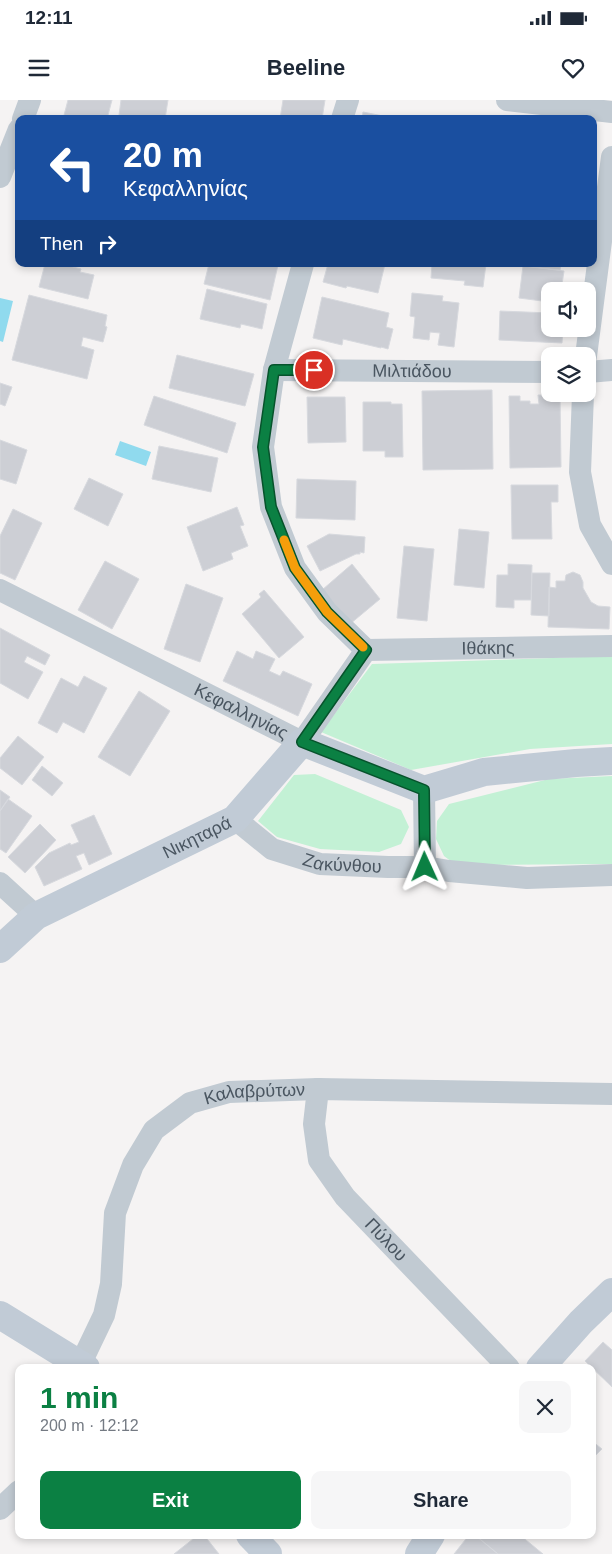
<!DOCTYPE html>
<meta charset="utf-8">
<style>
:root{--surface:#fff;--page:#f6f6f7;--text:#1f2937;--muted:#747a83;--accent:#0b8043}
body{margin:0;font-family:Helvetica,sans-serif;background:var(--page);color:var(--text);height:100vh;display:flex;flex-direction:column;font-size:19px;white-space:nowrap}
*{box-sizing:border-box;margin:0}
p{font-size:16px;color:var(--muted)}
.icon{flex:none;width:28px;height:28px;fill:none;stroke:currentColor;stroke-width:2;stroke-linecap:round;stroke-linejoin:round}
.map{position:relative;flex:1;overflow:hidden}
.drawer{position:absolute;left:15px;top:1264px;width:581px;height:175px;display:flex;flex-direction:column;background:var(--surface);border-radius:10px;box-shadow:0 2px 8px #0003}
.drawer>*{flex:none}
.hud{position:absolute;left:15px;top:15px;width:582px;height:152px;border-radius:10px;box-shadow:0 2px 8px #0003;background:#1a4fa0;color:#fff;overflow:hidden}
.controls{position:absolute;left:541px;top:182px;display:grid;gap:10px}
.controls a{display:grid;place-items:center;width:55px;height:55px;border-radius:10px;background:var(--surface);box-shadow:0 2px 8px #0003;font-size:25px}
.pin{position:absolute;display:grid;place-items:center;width:42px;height:42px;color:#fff;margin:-21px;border:2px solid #fff;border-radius:50%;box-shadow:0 1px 5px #0007}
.me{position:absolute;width:55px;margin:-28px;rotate:359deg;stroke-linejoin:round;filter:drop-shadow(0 0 4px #0008)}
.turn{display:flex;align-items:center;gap:18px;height:105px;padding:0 25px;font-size:22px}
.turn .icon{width:65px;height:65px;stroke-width:2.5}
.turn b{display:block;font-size:35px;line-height:42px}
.then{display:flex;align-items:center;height:48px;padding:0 25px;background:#0003;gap:10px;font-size:19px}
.round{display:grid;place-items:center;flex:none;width:52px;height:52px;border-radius:10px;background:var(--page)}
.overview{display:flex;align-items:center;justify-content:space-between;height:85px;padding:0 25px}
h1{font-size:30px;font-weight:600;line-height:38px;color:var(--accent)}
.action{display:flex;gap:10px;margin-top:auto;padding:10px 25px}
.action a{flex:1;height:58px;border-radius:10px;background:var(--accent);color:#fff;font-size:20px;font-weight:600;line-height:58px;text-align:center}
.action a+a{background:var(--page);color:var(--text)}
.status{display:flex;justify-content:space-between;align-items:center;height:35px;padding:0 25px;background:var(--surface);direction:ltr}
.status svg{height:14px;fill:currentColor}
header{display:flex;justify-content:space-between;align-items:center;height:65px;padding:0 25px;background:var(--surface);font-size:22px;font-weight:600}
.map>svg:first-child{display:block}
.green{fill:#c3f1d5}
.water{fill:#90daee}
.building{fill:#cdcfd5;stroke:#d7d9de}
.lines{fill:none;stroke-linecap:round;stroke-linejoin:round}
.street{stroke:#c1cad2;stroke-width:22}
.secondary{stroke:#c1cbd6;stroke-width:28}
.route-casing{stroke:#07532c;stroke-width:12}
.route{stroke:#0b8043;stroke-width:9}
.slow{stroke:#f59e0b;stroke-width:9}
.labels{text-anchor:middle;stroke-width:5;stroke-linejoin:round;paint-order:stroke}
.street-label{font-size:18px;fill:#4a5661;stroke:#fff}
</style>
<div class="status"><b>12:11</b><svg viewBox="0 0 49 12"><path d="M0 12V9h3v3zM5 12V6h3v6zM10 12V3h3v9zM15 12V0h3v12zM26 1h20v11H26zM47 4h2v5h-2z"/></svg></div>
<header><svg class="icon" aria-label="menu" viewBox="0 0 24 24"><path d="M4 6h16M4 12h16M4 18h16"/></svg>Beeline<svg class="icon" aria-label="heart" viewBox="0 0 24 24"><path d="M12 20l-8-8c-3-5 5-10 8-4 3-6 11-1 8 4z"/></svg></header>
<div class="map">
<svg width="612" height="1454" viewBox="0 0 612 1454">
<rect width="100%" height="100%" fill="#f5f3f3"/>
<path class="green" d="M612,556V644L530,649L411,670L321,632L372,564Z
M315,674L401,710L409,727L401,744L379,752L320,749L277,737L258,721L294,675Z
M612,676V764L456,765L444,756L436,739L437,721L449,704L549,679Z"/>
<path class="water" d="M0,198L13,201L3,242L0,241Z
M120,341L151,352L146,366L115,355Z"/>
<path class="building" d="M68,0H112L107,19H63Z
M121,0H168L165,19H143L119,15Z
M283,0H325L322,19H280Z
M363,12L398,19H362Z
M45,164L57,166V164H61L81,169L80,172L94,175L88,199L39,187Z
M209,164L278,165L270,200L204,184Z
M328,164H385L378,193L347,186L346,188L323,182Z
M432,164H486L483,187L464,185L465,181L431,178Z
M523,164H561L560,170L523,166Z
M523,166L564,171L561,191H550V202L519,198Z
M207,189L267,204L262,229L241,224L240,228L200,219Z
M412,193L443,196L442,201L459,203L454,247L438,245L440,233L430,232L429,240L413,238L415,217L410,216Z
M29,195L107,215L105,226L107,227L103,242L83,237L81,246L94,250L87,279L12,260Z
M322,197L389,213L386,227L393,229L388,249L381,247V248L343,239L342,245L313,238Z
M500,211L550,213V229H563L562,243L499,240Z
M177,255L254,274L245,306L169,288Z
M0,283L12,287L5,306L0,304Z
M492,290L493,369L423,370L422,291Z
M538,295H560L561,367L510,368L509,296H520V301H530V304H539Z
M154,296L236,323L227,353L144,325Z
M307,297H345L346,342L308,343Z
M363,302H391V304H402L403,357H385V351H363Z
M0,340L27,350L16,384L0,379Z
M159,346L218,358L211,392L152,379Z
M89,378L123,394L108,426L74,409Z
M297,379L356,381L355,420L296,418Z
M511,385H558V402H551L552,439H512Z
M237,407L244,425L240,426L248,446L231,453L233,459L203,471L187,427Z
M13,409L42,423L15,480L0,473V436Z
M459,429L489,432L484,488L454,485Z
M329,434L365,437L364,453L360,452V454H356L320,471L307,446Z
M404,446L434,449L427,521L397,518Z
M105,461L139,479L112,529L78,510Z
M352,464L380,499L350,524L322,490Z
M508,464L532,465L531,500H514V508L496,507L497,475H508Z
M573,472L580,475L583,482V488L591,502L598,506L610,507L609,529L548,527L549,487L556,488V481H565L566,475Z
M532,473H550L549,516L531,515Z
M186,484L223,498L200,562L164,549Z
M264,490L304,537L279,558L242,514L261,497L259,494Z
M0,528L50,555L45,565L27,556L24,562L43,572L28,599L0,583Z
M237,551L253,559L256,551L275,559L269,571L280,576L283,571L312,584L298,616L223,581Z
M84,576L107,588L84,633L63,622L57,633L38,623L61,578L78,587Z
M139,591L170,611L130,676L98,657Z
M18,636L44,657L22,685L0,668V658Z
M42,666L63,683L52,696L32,680Z
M0,690L10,697L0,711Z
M8,699L32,716L6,753L0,749V711Z
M94,715L112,754L89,765L84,753L76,756L82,769L44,786L35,767L49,753L70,743L71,745L79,742L71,725Z
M40,724L56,740L25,773L8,757Z
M603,1242L612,1250V1287L585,1261Z
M592,1341L602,1349L592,1359Z
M198,1435H204L219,1454H174Z
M469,1435H475L498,1454H454Z
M475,1435H520L543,1454H498Z"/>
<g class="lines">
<g class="street">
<path d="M507,0L612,12"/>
<path d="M23,19L30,0"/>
<path d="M342,19L348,0"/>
<path d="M0,77L19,29"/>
<path d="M303,164L274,270L263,347L271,407L295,468L327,512L366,550"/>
<path d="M586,256L612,57"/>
<path id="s1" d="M274,270L550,272"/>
<path d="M588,272L612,270"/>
<path d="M583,294L580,372L590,425L612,464"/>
<path id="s2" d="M0,490L302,642L366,550"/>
<path id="s3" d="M366,550L612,546"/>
<path d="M424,690L425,767"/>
<path id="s4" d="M235,719L272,749L320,764L388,767H425L449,771L527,778L612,775"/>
<path d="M0,783L36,816"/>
<path id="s5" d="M318,989L314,1024L319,1060L345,1097L509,1268"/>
<path id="s6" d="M81,1263L104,1215L111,1184L115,1113L133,1065L154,1030L190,1003L229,992L318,989L612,994"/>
<path d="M0,1409L19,1391"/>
</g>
<g class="secondary">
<path id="s7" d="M0,849L36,816L235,719L302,642L424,690L484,672L576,663L612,661"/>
<path d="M0,1215L86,1268"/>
<path d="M540,1268L581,1222L612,1192"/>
<path d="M250,1435L268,1454"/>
<path d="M419,1454L431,1435"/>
</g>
</g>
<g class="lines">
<defs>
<path id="route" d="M314,270H274L263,347L271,407L295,468L327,512L366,550L302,642L424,690L425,767"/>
</defs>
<use href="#route" class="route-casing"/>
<use href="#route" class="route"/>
<path class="slow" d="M284,440L295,468L327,512L363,547"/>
</g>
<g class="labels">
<g class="street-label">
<text dy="6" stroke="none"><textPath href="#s1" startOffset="138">Μιλτιάδου</textPath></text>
<text dy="6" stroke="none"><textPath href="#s3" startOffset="122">Ιθάκης</textPath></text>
<text dy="6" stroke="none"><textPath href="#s2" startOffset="270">Κεφαλληνίας</textPath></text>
<text dy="6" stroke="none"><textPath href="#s7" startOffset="228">Νικηταρά</textPath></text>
<text dy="6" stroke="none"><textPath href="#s4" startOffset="120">Ζακύνθου</textPath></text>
<text dy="6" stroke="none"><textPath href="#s6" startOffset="359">Καλαβρύτων</textPath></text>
<text dy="6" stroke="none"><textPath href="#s5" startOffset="176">Πύλου</textPath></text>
</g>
</g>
</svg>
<div class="controls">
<a><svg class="icon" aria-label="sound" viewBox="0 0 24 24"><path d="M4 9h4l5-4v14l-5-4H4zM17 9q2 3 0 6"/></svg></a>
<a><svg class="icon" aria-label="layers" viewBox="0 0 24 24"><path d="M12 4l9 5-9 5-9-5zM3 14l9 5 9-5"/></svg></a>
</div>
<div class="pin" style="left:314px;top:270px;background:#d93025"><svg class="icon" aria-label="arrive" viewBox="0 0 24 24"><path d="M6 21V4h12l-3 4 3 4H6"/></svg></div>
<svg class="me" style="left:425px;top:767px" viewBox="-20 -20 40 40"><path d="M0-17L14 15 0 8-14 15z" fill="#0b8043" stroke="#fff" stroke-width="4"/></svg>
<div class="hud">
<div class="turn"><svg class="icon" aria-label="left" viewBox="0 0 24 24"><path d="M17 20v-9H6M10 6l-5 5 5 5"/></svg><div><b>20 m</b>Κεφαλληνίας</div></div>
<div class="then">Then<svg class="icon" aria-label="right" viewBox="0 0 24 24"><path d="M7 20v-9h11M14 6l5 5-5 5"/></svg></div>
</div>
<section class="drawer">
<div class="overview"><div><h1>1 min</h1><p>200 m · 12:12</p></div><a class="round"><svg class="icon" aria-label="close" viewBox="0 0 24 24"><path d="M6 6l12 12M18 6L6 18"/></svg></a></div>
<div class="action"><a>Exit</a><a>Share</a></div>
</section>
</div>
